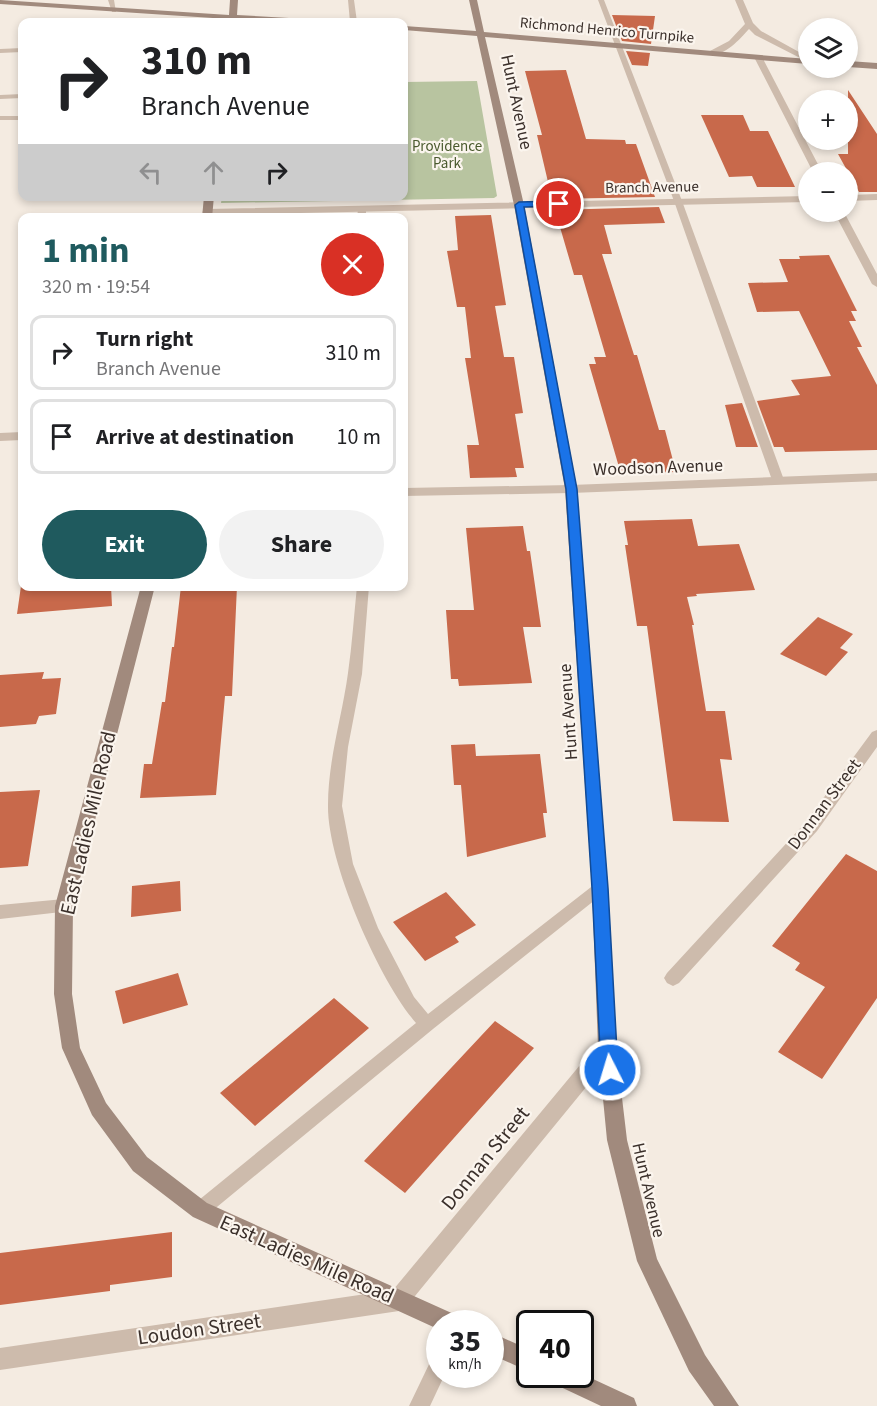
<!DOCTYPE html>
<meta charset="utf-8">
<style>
:root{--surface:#fff;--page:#f2f2f2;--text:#202124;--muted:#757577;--line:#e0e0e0;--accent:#1f5a5e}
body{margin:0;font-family:"Source Sans 3",sans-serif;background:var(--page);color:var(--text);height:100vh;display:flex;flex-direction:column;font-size:22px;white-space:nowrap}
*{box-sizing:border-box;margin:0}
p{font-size:20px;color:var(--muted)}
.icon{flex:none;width:33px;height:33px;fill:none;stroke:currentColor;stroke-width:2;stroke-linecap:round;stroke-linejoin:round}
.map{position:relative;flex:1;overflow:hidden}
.drawer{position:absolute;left:18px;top:213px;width:390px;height:378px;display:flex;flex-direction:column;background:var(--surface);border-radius:12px;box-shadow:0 3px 9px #0003}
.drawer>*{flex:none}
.guide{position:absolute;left:18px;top:18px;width:390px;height:183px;border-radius:12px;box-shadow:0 3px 9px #0003;background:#fff;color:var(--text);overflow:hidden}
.controls{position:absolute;left:798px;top:18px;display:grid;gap:12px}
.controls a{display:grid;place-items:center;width:60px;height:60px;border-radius:50%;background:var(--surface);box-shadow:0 3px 9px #0003;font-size:30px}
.speed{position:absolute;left:426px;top:1310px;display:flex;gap:12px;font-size:30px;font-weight:700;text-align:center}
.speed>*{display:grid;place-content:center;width:78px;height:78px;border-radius:50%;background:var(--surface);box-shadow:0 3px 9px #0003;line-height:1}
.speed small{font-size:15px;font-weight:400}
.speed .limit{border:3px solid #111;border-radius:9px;background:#fff;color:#111}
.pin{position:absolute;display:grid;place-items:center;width:51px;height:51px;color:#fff;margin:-26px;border:3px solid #fff;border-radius:50%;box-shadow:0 2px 6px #0007}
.me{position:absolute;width:66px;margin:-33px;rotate:355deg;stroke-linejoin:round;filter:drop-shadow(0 0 4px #0008)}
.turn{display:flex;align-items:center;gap:21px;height:126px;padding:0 24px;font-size:27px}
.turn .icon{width:78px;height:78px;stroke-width:2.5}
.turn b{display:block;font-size:42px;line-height:51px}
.lanes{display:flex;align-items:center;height:57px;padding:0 24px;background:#0003;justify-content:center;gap:30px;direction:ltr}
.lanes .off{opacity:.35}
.round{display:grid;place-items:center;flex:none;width:63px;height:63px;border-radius:32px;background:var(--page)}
.headline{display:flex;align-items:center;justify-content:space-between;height:102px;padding:0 24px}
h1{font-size:36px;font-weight:700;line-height:45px;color:var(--accent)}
.primary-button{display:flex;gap:12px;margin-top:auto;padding:12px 24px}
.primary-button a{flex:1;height:69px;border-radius:36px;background:var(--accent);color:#fff;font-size:24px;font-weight:700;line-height:69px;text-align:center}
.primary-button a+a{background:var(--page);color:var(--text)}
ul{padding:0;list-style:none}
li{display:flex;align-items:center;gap:18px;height:75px;margin:0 12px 9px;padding:0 12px;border:3px solid var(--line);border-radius:12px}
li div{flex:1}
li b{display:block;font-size:22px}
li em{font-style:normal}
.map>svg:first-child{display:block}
.green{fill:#b8c4a0}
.building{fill:#c8694b}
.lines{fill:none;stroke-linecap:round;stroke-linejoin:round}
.lane{fill:#cdbbac;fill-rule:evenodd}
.street{fill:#cdbbac;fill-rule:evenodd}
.secondary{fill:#a18a7d;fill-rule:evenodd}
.route{fill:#1a73e8;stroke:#114b97;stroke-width:1.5}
.labels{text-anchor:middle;stroke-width:4.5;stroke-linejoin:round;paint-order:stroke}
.far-street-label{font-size:15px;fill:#3b302b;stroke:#fbf5ee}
.far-park-label{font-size:15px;fill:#4a5a2e;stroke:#fbf5ee}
.street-label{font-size:18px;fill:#3b302b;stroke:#fbf5ee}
.near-street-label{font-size:21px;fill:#3b302b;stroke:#fbf5ee}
</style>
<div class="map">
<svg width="877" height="1406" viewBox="0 0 877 1406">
<rect width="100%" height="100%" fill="#f4ebe1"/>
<path class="green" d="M477,81L497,196L494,198L221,203L222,196H404V82Z"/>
<path class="building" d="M612,15L655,16L651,44L622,41Z
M626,51L650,53L648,66L632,65Z
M566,70L586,139L625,140L626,144H636L655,197L552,199L537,135H542L525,71Z
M848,90L877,134V192H859L838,154H848Z
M701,115H743L750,131H768L795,187H757L752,176L729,177Z
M659,207L665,223L604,225L612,254H602L634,355H637L659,430H665L676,472L621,474L589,364H596L594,357H606L582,275H574L555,210Z
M491,215L506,305L495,306L504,357H514L523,413L515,414L524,468H515L517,477L470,478L467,445H479L465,358H471L465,307H457L447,251L458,250L455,216Z
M829,255L857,311H851L856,321H849L862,347H857L877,385V450L785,452L783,447H774L757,401L800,395L791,380L831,376L799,311L757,312L748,283L788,282L779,259H800L799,256Z
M742,403L758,447H736L725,405Z
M692,519L698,546L739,544L755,590L696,594L697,596L687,597L694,625H692L706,711H725L732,760L720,759L729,822L673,821L647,626H637L625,545H628L624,521Z
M523,526L527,551H530L541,627H523L532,683L459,686L458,679H451L446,610H474L466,528Z
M21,586H111L112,606L17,614Z
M181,586H237L232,696H225L216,795L140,798L144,764H152L162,702H165L172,647H174Z
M818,617L853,634L840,648L848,652L826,676L780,654Z
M44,672L42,679L61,678L56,714L39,716L36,724L0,727V675Z
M475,744L476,756L540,754L547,813H543L546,837L467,857L461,785H454L451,745Z
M40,790L28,866L0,868V792Z
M846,854L877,871V998L822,1079L778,1052L825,987L795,970L800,963L772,946Z
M180,881L181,911L131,917L132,886Z
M446,892L476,925L455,937L459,942L425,961L393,922Z
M178,973L188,1005L123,1024L115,991Z
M334,998L369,1028L255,1126L220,1093Z
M495,1021L534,1048L405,1193L364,1161Z
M172,1232V1277L110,1285V1291L0,1305V1253Z"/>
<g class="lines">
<path class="lane" d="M108,0H114L116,12H112Z
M348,0H354L357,22H350Z
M598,0H604L682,201L784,480L782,482H774L772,480L674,201Z
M22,48V52L0,53V49Z
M22,94V98L0,99V95Z
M0,116H22V120H0Z
M362,206L366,209V218H357L358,209Z
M357,586H369L362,674L348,747L342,806L353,864L378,928L414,997L428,1014L595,884L600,882L605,884L608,888L605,892L433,1029L206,1216L200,1219L194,1216L191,1210L194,1204L416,1023C379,980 327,862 328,805C328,760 342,717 348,673C352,645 354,615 357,586Z
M440,1353V1374H445L430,1406H409L433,1356Z"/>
<path class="street" d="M735,0H743L753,23L761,31L808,57V62L755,35L749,29C739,40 726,55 710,55V51L729,41L745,24Z
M755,55L762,57L822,172H813L754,57Z
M877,194V200L848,201V195Z
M808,196V202L207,215L202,212L207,209Z
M834,212H844L877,274V287L872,284Z
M22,432V440L0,441V433Z
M877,473V481L571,493L404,496V488L571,485Z
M877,730V747L817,831L679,983L673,986L667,983L664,978L667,973L805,823L872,732Z
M64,899L70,901L73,906L70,911L0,919V905Z
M607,1039L614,1041L616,1047L614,1053L406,1307L399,1311L0,1370V1348L393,1290L600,1041Z"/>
<path class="secondary" d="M0,0L229,15L230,0H238L237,15L324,20L328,22L236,20V22H228V19L0,4Z
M469,0H477L484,32L808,59V64L485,37L524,205L577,489L608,888L616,1047L627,1140L657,1259L705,1355L739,1406H714L689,1371L637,1261L607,1140L598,1047L592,888L565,489L514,205L477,36L404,30V26L476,31Z
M848,61L877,63V69L848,67Z
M204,196H214L212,218H202Z
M141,586H155L73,906L72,994L80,1048L106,1103L147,1157L207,1203L456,1315L459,1323H440V1330L193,1217L133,1171L92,1115L62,1048L54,994L55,906Z
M490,1332L530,1350V1372L490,1354Z
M580,1373L634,1398L637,1406H601L550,1382L547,1374Z"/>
</g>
<path class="route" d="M559,201L564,204L562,206L524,207L577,489L608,888L618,1070L616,1076L610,1078L604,1076L601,1070L592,888L566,489L515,205L519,202Z"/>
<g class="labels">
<g class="far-street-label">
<text transform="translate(607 30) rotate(5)" y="5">Richmond Henrico Turnpike</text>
<text transform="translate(652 187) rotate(-1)" y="5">Branch Avenue</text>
</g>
<g class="far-park-label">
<text x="447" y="151">Providence<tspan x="447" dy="17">Park</tspan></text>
</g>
<g class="street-label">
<text transform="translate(517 102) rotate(78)" y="6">Hunt Avenue</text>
<text transform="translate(658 467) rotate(-2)" y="6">Woodson Avenue</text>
<text transform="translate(568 712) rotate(-94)" y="6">Hunt Avenue</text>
<text transform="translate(824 804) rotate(-53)" y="6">Donnan Street</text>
<text transform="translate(649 1190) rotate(77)" y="6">Hunt Avenue</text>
</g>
<g class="near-street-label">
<text transform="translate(88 823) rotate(-77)" y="7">East Ladies Mile Road</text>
<text transform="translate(485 1158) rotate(-51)" y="7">Donnan Street</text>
<text transform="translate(307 1259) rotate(24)" y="7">East Ladies Mile Road</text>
<text transform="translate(199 1329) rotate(-8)" y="7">Loudon Street</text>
</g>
</g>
</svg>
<div class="controls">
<a><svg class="icon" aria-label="layers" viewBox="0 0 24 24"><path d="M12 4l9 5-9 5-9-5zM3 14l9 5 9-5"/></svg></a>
<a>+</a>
<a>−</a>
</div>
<div class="speed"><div>35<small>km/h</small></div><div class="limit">40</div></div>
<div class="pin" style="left:559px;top:204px;background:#d93025"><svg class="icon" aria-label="arrive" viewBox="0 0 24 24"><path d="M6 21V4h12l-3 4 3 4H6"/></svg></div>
<svg class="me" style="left:610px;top:1070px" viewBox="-20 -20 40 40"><circle r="17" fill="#1a73e8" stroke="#fff" stroke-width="3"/><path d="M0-11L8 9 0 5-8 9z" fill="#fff"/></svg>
<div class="guide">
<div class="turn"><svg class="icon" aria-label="right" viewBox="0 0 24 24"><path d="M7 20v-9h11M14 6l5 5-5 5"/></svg><div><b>310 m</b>Branch Avenue</div></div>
<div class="lanes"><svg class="icon off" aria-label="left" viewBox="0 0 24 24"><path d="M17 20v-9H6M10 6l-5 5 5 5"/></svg><svg class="icon off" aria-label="ahead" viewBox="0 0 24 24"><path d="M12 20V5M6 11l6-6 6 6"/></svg><svg class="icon" aria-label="right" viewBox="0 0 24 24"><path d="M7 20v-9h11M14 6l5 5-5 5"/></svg></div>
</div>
<section class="drawer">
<div class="headline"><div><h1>1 min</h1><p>320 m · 19:54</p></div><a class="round" style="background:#d93025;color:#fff"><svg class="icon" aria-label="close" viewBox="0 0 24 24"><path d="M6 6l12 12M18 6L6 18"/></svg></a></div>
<ul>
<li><svg class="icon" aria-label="right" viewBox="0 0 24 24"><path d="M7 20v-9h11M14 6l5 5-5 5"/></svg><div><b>Turn right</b><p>Branch Avenue</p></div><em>310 m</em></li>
<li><svg class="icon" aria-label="arrive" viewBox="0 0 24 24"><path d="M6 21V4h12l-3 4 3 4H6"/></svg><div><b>Arrive at destination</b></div><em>10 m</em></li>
</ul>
<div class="primary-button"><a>Exit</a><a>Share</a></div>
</section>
</div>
